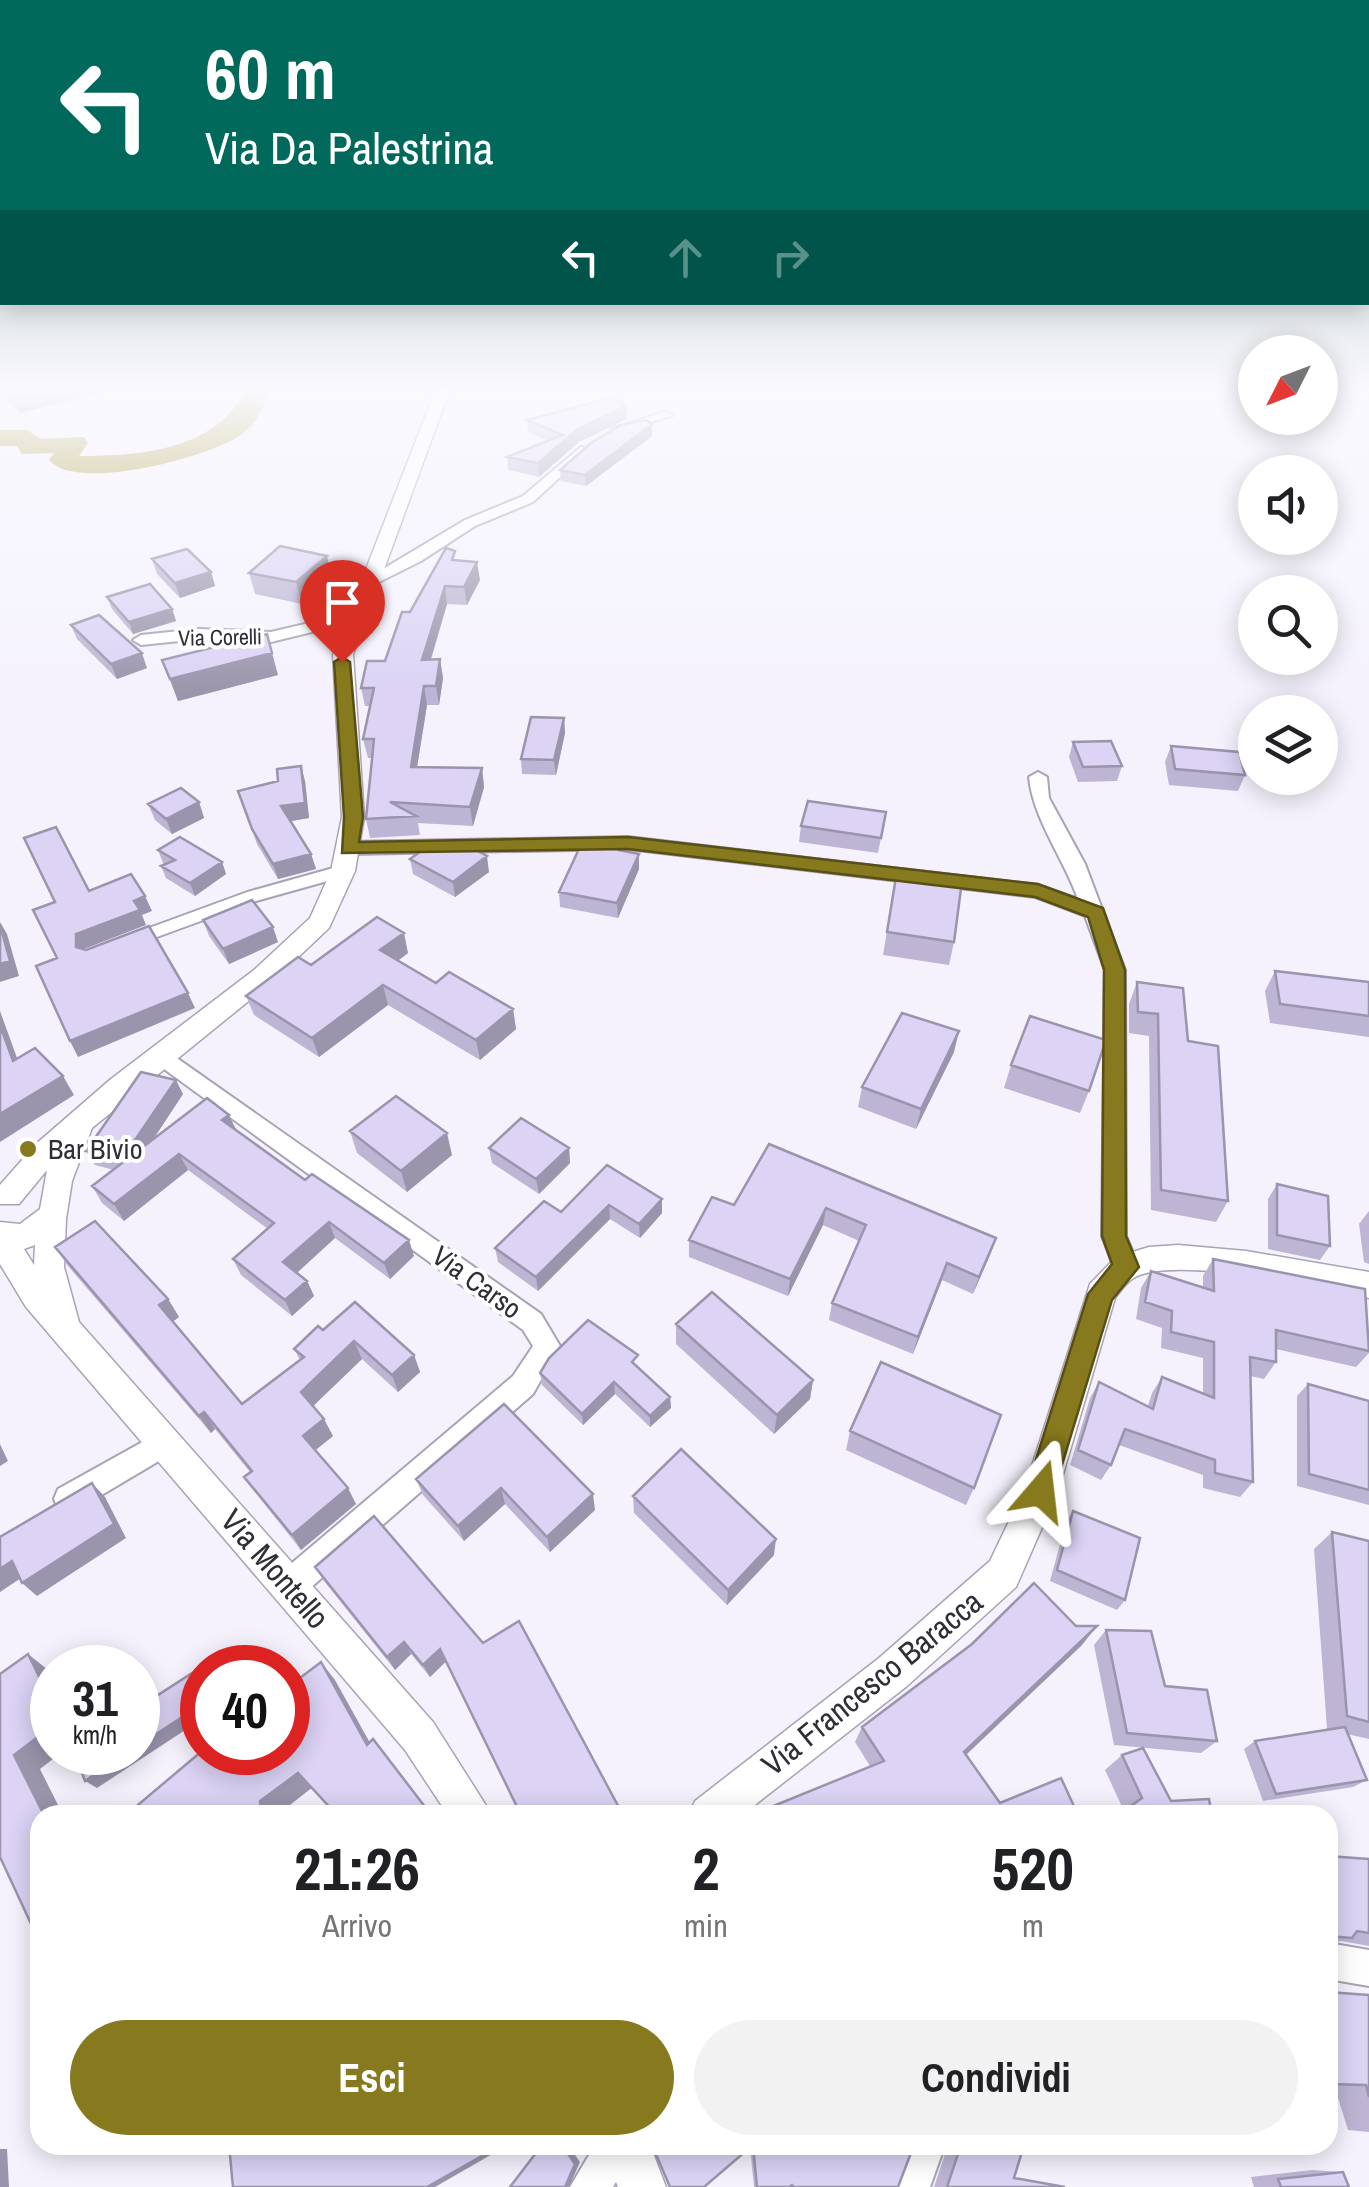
<!DOCTYPE html>
<html lang="it">
<style>
:root{--surface:#fff;--page:#f2f2f2;--text:#202124;--muted:#757577;--accent:#87791e}
body{margin:0;font-family:"Archivo Narrow",sans-serif;background:var(--page);color:var(--text);height:100vh;display:flex;flex-direction:column;font-size:38px;white-space:nowrap}
*{box-sizing:border-box;margin:0}
p{font-size:32px;color:var(--muted)}
.icon{flex:none;width:55px;height:55px;fill:none;stroke:currentColor;stroke-width:2;stroke-linecap:round;stroke-linejoin:round}
.map{position:relative;flex:1;overflow:hidden}
.side{position:absolute;left:30px;top:1805px;width:1308px;height:350px;display:flex;flex-direction:column;background:var(--surface);border-radius:30px;box-shadow:0 5px 25px #0003}
.side>*{flex:none}
.top-card{position:absolute;left:0px;top:0px;width:1370px;height:305px;box-shadow:0 5px 25px #0003;background:#00695c;color:#fff;overflow:hidden}
.needle{width:65px;rotate:228deg}
.tools{position:absolute;left:1238px;top:335px;display:grid;gap:20px}
.tools a{display:grid;place-items:center;width:100px;height:100px;border-radius:50%;background:var(--surface);box-shadow:0 5px 25px #0003;font-size:50px}
.speed{position:absolute;left:30px;top:1645px;display:flex;gap:20px;font-size:50px;font-weight:700;text-align:center}
.speed>*{display:grid;place-content:center;width:130px;height:130px;border-radius:50%;background:var(--surface);box-shadow:0 5px 25px #0003;line-height:1}
.speed small{font-size:25px;font-weight:400}
.speed .limit{border:15px solid #d22;background:#fff;color:#111}
.pin{position:absolute;display:grid;place-items:center;width:85px;height:85px;color:#fff;margin:-102px -42px;border-radius:50% 50% 50% 0;rotate:-45deg;box-shadow:0 0 10px #0007}
.pin .icon{rotate:45deg}
.me{position:absolute;width:110px;margin:-55px;rotate:17deg;stroke-linejoin:round;filter:drop-shadow(0 0 8px #0008)}
.turn{display:flex;align-items:center;gap:35px;height:210px;padding:0 40px;font-size:45px}
.turn .icon{width:130px;height:130px;stroke-width:2.5}
.turn b{display:block;font-size:70px;line-height:85px}
.lanes{display:flex;align-items:center;height:95px;padding:0 40px;background:#0003;justify-content:center;gap:50px;direction:ltr}
.lanes .off{opacity:.35}
.eta{display:flex;justify-content:space-evenly;align-items:center;height:170px;text-align:center}
.eta b{font-size:60px;font-weight:800;line-height:70px}
.action{display:flex;gap:20px;margin-top:auto;padding:20px 40px}
.action a{flex:1;height:115px;border-radius:60px;background:var(--accent);color:#fff;font-size:40px;font-weight:800;line-height:115px;text-align:center}
.action a+a{background:var(--page);color:var(--text)}
.map>svg:first-child{display:block}
.lines{fill:none;stroke-linecap:round;stroke-linejoin:round}
.river{fill:#a89834;fill-rule:evenodd}
.service-casing{stroke:#a8a3b5;stroke-width:15}
.minor-casing{stroke:#a8a3b5;stroke-width:4}
.tertiary-casing{stroke:#a8a3b5;stroke-width:3}
.service{stroke:#fff;stroke-width:11}
.minor{fill:#fff;fill-rule:evenodd}
.tertiary{fill:#fff;fill-rule:evenodd}
.wall{fill:#bdb5d3}
.shaded-wall{fill:#9a94ac}
.building{fill:#dcd3f5;stroke:#9a94ac;stroke-width:2.5}
.route{fill:#87791e;stroke:#584f14;stroke-width:2.5}
.poi-dot{fill:#87791e;stroke:#fff;stroke-width:4}
.labels{text-anchor:middle;stroke-width:8;stroke-linejoin:round;paint-order:stroke}
.far-street-label{font-size:22px;fill:#302e36;stroke:#fff}
.poi-label{font-size:28px;fill:#302e36;stroke:#fff;text-anchor:start}
.street-label{font-size:28px;fill:#302e36;stroke:#fff}
.near-street-label{font-size:32px;fill:#302e36;stroke:#fff}
</style>
<div class="map">
<svg width="1369" height="2187" viewBox="0 0 1369 2187">
<rect width="100%" height="100%" fill="#f5f2fd"/>
<g class="lines">
<path class="river" d="M246,389H271C263,407 258,422 242,434C212,457 75,493 49,460L54,453L22,454L17,446H0V430H27L41,439L84,437L88,443L79,456C141,456 217,450 246,389Z"/>
<defs>
<path id="service" d="M138,938L250,897L343,871"/>
<path id="minor" d="M663,412L673,415L617,433L611,429Z
M581,447L585,448V454L533,502L475,526L421,561L375,584L363,581L465,520L523,496Z
M356,612L364,617L361,620L271,642L199,639L141,645L133,640L141,635L199,629L271,632Z
M1038,772L1047,777L1049,798L1085,864L1125,970L1126,1236L1139,1267L1135,1275L1126,1278L1117,1275L1102,1236L1105,970L1085,916L1035,897L628,849L349,854L340,848L349,842L628,837L1038,885L1078,899C1064,859 1033,819 1029,777Z
M161,1047L541,1314L560,1346L533,1394L301,1596L290,1600L279,1596L275,1585L279,1574L513,1376L533,1346L523,1330L153,1061L150,1055L153,1049Z
M164,1430L174,1434L178,1443L174,1452L78,1509L68,1513L58,1509L54,1499L58,1489Z
M1328,1943L1369,1950V1986L1328,1979Z
M595,2145H637L613,2187H570Z
M907,2145H945L930,2187H890Z"/>
<path id="tertiary" d="M436,389H450L353,654L364,817L355,871L329,928L272,982L92,1128L72,1181L66,1219L64,1267L79,1322L433,1722L492,1815H448L405,1750L26,1307L0,1264V1222L20,1224L40,1209L47,1170L19,1204H0V1185L36,1144L111,1079L254,970L310,918L331,871L342,817L333,654ZM35,1245L34,1265L24,1249Z
M1178,1245L1246,1251L1369,1272V1298C1315,1289 1186,1256 1137,1276C1127,1281 1121,1290 1115,1298L1058,1491L1016,1587L907,1686L742,1815H689L695,1801L879,1658L990,1561L1025,1488L1090,1284L1116,1257L1149,1247Z
M602,2145H650L666,2187H618Z"/>
</defs>
<use href="#service" class="service-casing"/>
<use href="#minor" class="minor-casing"/>
<use href="#tertiary" class="tertiary-casing"/>
<use href="#service" class="service"/>
<use href="#minor" class="minor"/>
<use href="#tertiary" class="tertiary"/>
</g>
<path class="wall" d="M0,389L113,390L20,413L0,394Z
M627,419L579,442L539,477L508,470L507,457L548,441L528,432L527,420Z
M652,424V436L586,486L561,481L560,470Z
M152,559L211,572L215,586L180,598L157,574Z
M457,560L480,580L467,605L447,604L431,660L440,659L443,678L439,705H427L417,767L482,768L484,787L473,826L418,823L420,835L370,838L366,819L372,758H368L363,739L370,706H365L361,688L385,661L410,612Z
M249,573L332,577L302,604L255,594Z
M107,597L172,609L176,621L133,634L112,609Z
M71,625L147,668L117,679L77,639Z
M162,660L278,675L178,701Z
M564,718L565,733L556,775L522,774L521,759Z
M1073,742L1122,766L1117,781L1078,782L1069,757Z
M1171,746L1245,775L1238,791L1169,785L1165,762Z
M305,781L309,818L291,821L311,854L316,869L278,879L257,844L238,791Z
M199,802L204,818L172,834L155,820L148,804Z
M886,812L878,853L799,842L801,826Z
M623,841V851L639,854V869L618,918L560,907L559,892Z
M158,850L222,862L226,874L195,896L166,878L161,866L166,864L163,863Z
M410,859L489,872L455,897L413,874Z
M897,871L954,942L949,965L883,955Z
M203,920L278,942L229,964L209,936Z
M408,953L398,961L436,983L513,1009L516,1029L480,1060L388,1005L319,1057L254,1015L246,996L311,965Z
M1275,971L1369,982V1037L1270,1023L1265,991Z
M1137,982L1188,1041L1228,1201L1216,1222L1151,1210L1149,1036L1129,1033V1004Z
M954,1052L916,1129L858,1107L862,1087Z
M1011,1065L1089,1091L1080,1113L1004,1088Z
M183,1094L153,1140L229,1115L236,1130L305,1180L414,1256L390,1279L335,1238L297,1273L307,1281L314,1296L292,1316L241,1275L233,1259L268,1229L188,1170L124,1221L102,1203L92,1186L114,1170L95,1165L86,1151Z
M350,1131L452,1155L407,1192L357,1153Z
M769,1144L996,1238L973,1294L942,1280L913,1354L829,1320L832,1303L859,1241L823,1225L788,1296L689,1257V1240L734,1205Z
M489,1148H569L570,1163L539,1194L492,1163Z
M607,1165L662,1213L640,1238L610,1219L538,1291L498,1262L495,1248L561,1212Z
M1277,1184L1330,1246L1320,1260L1268,1249V1199Z
M1369,1211V1264L1364,1262L1359,1224Z
M55,1247L168,1299L179,1317L173,1321L242,1404L300,1360L294,1349L323,1330L414,1355L420,1372L398,1392L362,1359L313,1406L333,1436L315,1450L356,1504L301,1550L255,1492L244,1477L250,1472L215,1429L211,1433L68,1266Z
M1213,1259L1369,1333V1353L1356,1367L1276,1349V1362L1264,1379L1250,1376L1253,1482L1240,1497L1203,1488V1475L1119,1445L1111,1465L1101,1480L1070,1465L1090,1398L1099,1382L1148,1406L1152,1393L1162,1377L1203,1394V1358L1161,1348L1162,1328L1136,1319L1141,1288L1151,1271L1203,1287V1276Z
M676,1324L813,1380L810,1399L774,1434L676,1344Z
M638,1367L670,1397L671,1408L650,1427L615,1394L583,1425L542,1385L540,1373Z
M1308,1384L1369,1401V1505L1297,1486V1396Z
M504,1404L595,1510L550,1552L505,1504L464,1541L423,1495L416,1479Z
M850,1431L974,1488L966,1505L846,1450Z
M633,1496L774,1555L727,1605L634,1513Z
M1073,1511L1125,1600L1117,1610L1050,1581L1066,1522Z
M374,1516L623,1815L446,1662L430,1677L411,1654L395,1670L324,1581L315,1567Z
M1332,1532L1369,1541V1739L1347,1734L1367,1780L1353,1787L1263,1801L1244,1749L1255,1741L1330,1730L1327,1729L1314,1549Z
M1106,1630L1165,1686L1217,1741L1201,1753L1114,1745L1094,1645Z
M972,1644L1082,1645L966,1755L1000,1803L1078,1815H755L756,1813L870,1766L855,1742L862,1727Z
M1122,1755L1171,1801L1124,1811L1105,1770Z
M1328,1856L1369,1859V1946L1341,1941L1328,1945Z
M1328,1992L1369,1995V2132L1348,2130L1335,2088L1328,2087Z
M652,2145H914L898,2187H754L750,2147Z
M948,2145H1024L1014,2178L1065,2187H934Z
M1312,2170L1343,2172L1349,2187H1254L1251,2177Z"/>
<path class="shaded-wall" d="M28,389H113L20,413L13,393Z
M626,406L627,419L579,442L539,477L538,463L578,429Z
M652,424V436L586,486L585,475Z
M327,556L332,577L302,604L296,582Z
M477,562L480,580L467,605L464,587Z
M211,572L215,586L180,598L175,583Z
M445,586L447,604L425,678L422,660Z
M172,609L176,621L133,634L129,622Z
M267,634L278,675L178,701L170,679Z
M142,653L147,668L117,679L111,664Z
M440,659L443,678L439,705L436,686Z
M424,686L427,705L414,786L411,767Z
M564,718L565,733L556,775L554,760Z
M301,766L305,781L309,818L286,822L281,806Z
M482,768L484,787L473,826L470,807Z
M199,802L204,818L172,834L166,819Z
M311,854L316,869L278,879L273,864Z
M639,854V869L618,918L617,903Z
M487,856L489,872L455,897L453,882Z
M222,862L226,874L195,896L190,883Z
M145,896L152,911L142,915L146,925L84,949L76,947V934L134,901Z
M0,922L7,934L19,976L0,982Z
M273,927L278,942L229,964L223,949Z
M404,933L408,953L385,970L380,950Z
M383,985L388,1005L319,1057L312,1038Z
M188,993L195,1008L78,1057L70,1041Z
M513,1009L516,1029L480,1060L476,1040Z
M0,1011L25,1080L13,1061L0,1025Z
M959,1031L954,1052L916,1129L921,1109Z
M63,1076L74,1095L0,1142V1114Z
M176,1080L183,1094L130,1174L122,1159Z
M229,1115L237,1132L222,1120Z
M447,1133L452,1155L407,1192L401,1171Z
M569,1148L570,1163L539,1194L536,1179Z
M179,1154L188,1170L124,1221L114,1204Z
M662,1199V1213L640,1238L639,1224Z
M609,1205L610,1219L538,1291L536,1277Z
M826,1208L823,1225L788,1296L790,1279Z
M329,1222L335,1238L291,1278L283,1262Z
M996,1238L990,1255L973,1294L979,1277Z
M409,1240L414,1256L390,1279L384,1263Z
M947,1263L942,1280L913,1354L918,1337Z
M307,1281L314,1296L292,1316L285,1300Z
M168,1299L179,1317L171,1323L159,1305Z
M354,1341L362,1359L310,1409L301,1392Z
M414,1355L420,1372L398,1392L392,1375Z
M813,1380L810,1399L774,1434L777,1415Z
M614,1382L615,1394L583,1425L582,1414Z
M670,1397L671,1408L650,1427V1416Z
M204,1412L215,1429L211,1433L199,1416Z
M324,1419L333,1436L312,1453L303,1436Z
M0,1444L8,1461L0,1466Z
M92,1483L105,1497L126,1538L37,1596L22,1583Z
M348,1488L356,1504L301,1550L292,1535Z
M501,1488L505,1504L464,1541L458,1526Z
M593,1494L595,1510L550,1552L547,1537Z
M776,1539L774,1555L727,1605L728,1590Z
M12,1561L27,1574L0,1592V1569Z
M1097,1626L1082,1645L953,1767L964,1752Z
M404,1642L411,1654L395,1670L387,1657Z
M440,1649L446,1661L430,1677L423,1665Z
M28,1654L52,1673V1703Z
M321,1662L335,1680L379,1759L367,1745Z
M202,1704V1719L97,1788L85,1781L128,1752H138V1746Z
M52,1726V1752H62L40,1769L63,1815H44L14,1755Z
M298,1773L313,1787L277,1815H261L260,1801Z
M501,2145H508L435,2187H427Z
M562,2145H568L580,2162L569,2187H565Z
M0,2149H7L9,2187H0Z"/>
<path class="building" d="M9,389H28L13,393Z
M613,397L626,406L578,429L538,463L507,457L563,435L527,420Z
M646,420L652,424L585,475L560,470L591,443L621,425Z
M280,546L327,556L296,582L249,573Z
M446,548L455,551L452,560L477,562L464,587L445,586L422,660L440,659L436,686H424L411,767L482,768L470,807L390,802L416,816L366,819L374,739H363L374,688H361L367,661H385L402,612H410Z
M187,549L211,572L175,583L152,559Z
M150,584L172,609L129,622L107,597Z
M99,615L142,653L111,664L71,625Z
M267,634L272,653L170,679L162,660Z
M531,717L564,718L554,760L521,759Z
M1111,741L1122,766L1083,767L1073,742Z
M1171,746L1239,752L1245,775L1175,769Z
M301,766L305,803L281,806L311,854L273,864L252,829L238,791L278,781L277,769Z
M181,788L199,802L166,819L148,804Z
M808,801L886,812L881,838L801,826Z
M56,827L89,891L131,874L145,896L134,901L140,910L76,934V947L86,950L149,926L188,993L70,1041L36,966L57,958L33,910L55,902L24,838Z
M180,837L222,862L190,883L161,866L175,860L158,850Z
M584,838L623,841L619,850L639,854L617,903L559,892Z
M457,840L487,856L453,882L410,859L435,841Z
M897,871L962,881L954,942L887,932Z
M252,900L273,927L223,949L203,920Z
M377,917L404,933L380,950L436,983L449,972L513,1009L476,1040L383,985L312,1038L246,996L298,957L311,965Z
M0,925L10,961L0,964Z
M1275,971L1369,982V1016L1280,1004Z
M1137,982L1183,988L1188,1041L1218,1046L1228,1201L1161,1190L1158,1014L1138,1012Z
M902,1013L959,1031L921,1109L862,1087Z
M1030,1016L1106,1040L1089,1091L1011,1065Z
M0,1025L13,1061L35,1048L63,1076L0,1114Z
M141,1072L176,1080L122,1159L86,1151Z
M396,1096L447,1133L401,1171L350,1131Z
M207,1098L229,1115L222,1120L305,1180L312,1174L409,1240L384,1263L329,1222L283,1262L307,1281L285,1300L233,1259L274,1223L179,1154L114,1204L92,1186Z
M521,1118L569,1148L536,1179L489,1148Z
M769,1144L996,1238L979,1277L947,1263L918,1337L832,1303L866,1225L826,1208L790,1279L689,1240L712,1197L734,1205Z
M607,1165L662,1199L639,1224L609,1205L536,1277L495,1248L544,1201L561,1212Z
M1277,1184L1328,1196L1330,1246L1277,1235Z
M95,1221L168,1299L159,1305L242,1404L304,1357L294,1349L318,1326L323,1330L355,1302L414,1355L392,1375L354,1341L301,1392L324,1419L303,1436L348,1488L292,1535L244,1477L252,1471L204,1412L199,1416L55,1247Z
M1213,1259L1365,1289L1369,1351L1276,1330V1362L1250,1357L1253,1482L1215,1473V1460L1125,1429L1111,1465L1078,1450L1099,1382L1153,1409L1162,1377L1214,1398V1342L1171,1332L1172,1311L1145,1302L1151,1271L1214,1291Z
M712,1292L813,1380L777,1415L676,1324Z
M588,1320L638,1355L632,1362L670,1397L650,1416L614,1382L582,1414L540,1373L549,1358Z
M881,1362L1001,1415L974,1488L850,1431Z
M1308,1384L1369,1401V1490L1309,1474Z
M504,1404L593,1494L547,1537L501,1488L458,1526L416,1479Z
M681,1449L776,1539L728,1590L633,1496Z
M92,1483L114,1524L22,1583L12,1561L0,1569V1537Z
M1073,1511L1140,1538L1125,1600L1057,1570Z
M374,1516L483,1643L519,1621L623,1815H521L440,1649L423,1665L404,1642L387,1657L315,1567Z
M1332,1532L1369,1541V1722L1347,1716Z
M1034,1583L1076,1626H1097L964,1752L1000,1803L1061,1778L1078,1815H757L756,1813L884,1761L862,1727L972,1644Z
M1106,1630L1151,1631L1165,1686L1207,1690L1217,1741L1127,1733Z
M28,1654L52,1703V1726L14,1755L44,1815H40L39,1941L0,1857V1674Z
M217,1657L221,1668H202V1704L138,1746V1708Z
M321,1662L367,1745L373,1739L429,1812L427,1815H337L298,1773L260,1801L261,1815H126L202,1751V1752H288V1687Z
M1345,1727L1367,1780L1276,1794L1255,1741Z
M1143,1748L1171,1801L1209,1799L1212,1815H1118L1142,1798L1122,1755Z
M74,1752H128L85,1781Z
M1328,1856L1369,1859V1933L1357,1931L1352,1938L1328,1936Z
M1328,1992L1369,1995V2097L1366,2085L1328,2084Z
M229,2145H501L427,2187H233Z
M542,2145H562L575,2164L565,2187H510Z
M652,2145H753L704,2187H670Z
M753,2145H914L898,2187H794L792,2185L789,2187H757Z
M961,2145H1024L1014,2178L1065,2187H947Z
M1343,2172L1349,2187H1281L1278,2179Z"/>
<linearGradient id="sky" x2="0" y2="1"><stop stop-color="#8ea9a0"/><stop offset="0.56" stop-color="#faf9fe"/><stop offset="1" stop-color="#faf9fe" stop-opacity="0"/></linearGradient>
<rect width="1369" height="695" fill="url(#sky)"/>
<path class="route" d="M342,657L350,662L363,817L359,842L628,837L1038,884L1103,908L1125,970L1126,1236L1139,1267L1112,1300L1051,1501L1041,1505L1031,1501L1026,1491L1088,1294L1112,1264L1102,1236L1104,970L1088,917L1035,897L628,849L342,853L344,817L334,662Z"/>
<circle class="poi-dot" cx="28" cy="1149" r="10"/>
<g class="labels">
<g class="far-street-label">
<text transform="translate(220 637) rotate(-1)" y="8">Via Corelli</text>
</g>
<g class="poi-label">
<text x="48" y="1159">Bar Bivio</text>
</g>
<g class="street-label">
<text transform="translate(477 1282) rotate(36)" y="10">Via Carso</text>
</g>
<g class="near-street-label">
<text transform="translate(275 1569) rotate(49)" y="11">Via Montello</text>
<text transform="translate(872 1683) rotate(-39)" y="11">Via Francesco Baracca</text>
</g>
</g>
</svg>
<div class="tools">
<a><svg class="needle" viewBox="-14 -14 28 28"><path d="M0-13l5 13h-10z" fill="#e53935"/><path d="M0 13l5-13h-10z" fill="#757577"/></svg></a>
<a><svg class="icon" aria-label="sound" viewBox="0 0 24 24"><path d="M4 9h4l5-4v14l-5-4H4zM17 9q2 3 0 6"/></svg></a>
<a><svg class="icon" aria-label="search" viewBox="0 0 24 24"><circle cx="10" cy="10" r="6"/><path d="M15 15l6 6"/></svg></a>
<a><svg class="icon" aria-label="layers" viewBox="0 0 24 24"><path d="M12 4l9 5-9 5-9-5zM3 14l9 5 9-5"/></svg></a>
</div>
<div class="speed"><div>31<small>km/h</small></div><div class="limit">40</div></div>
<div class="pin" style="left:342px;top:662px;background:#d93025"><svg class="icon" aria-label="arrive" viewBox="0 0 24 24"><path d="M6 21V4h12l-3 4 3 4H6"/></svg></div>
<svg class="me" style="left:1041px;top:1491px" viewBox="-20 -20 40 40"><path d="M0-17L14 15 0 8-14 15z" fill="#87791e" stroke="#fff" stroke-width="4"/></svg>
<div class="top-card">
<div class="turn"><svg class="icon" aria-label="left" viewBox="0 0 24 24"><path d="M17 20v-9H6M10 6l-5 5 5 5"/></svg><div><b>60 m</b>Via Da Palestrina</div></div>
<div class="lanes"><svg class="icon" aria-label="left" viewBox="0 0 24 24"><path d="M17 20v-9H6M10 6l-5 5 5 5"/></svg><svg class="icon off" aria-label="ahead" viewBox="0 0 24 24"><path d="M12 20V5M6 11l6-6 6 6"/></svg><svg class="icon off" aria-label="right" viewBox="0 0 24 24"><path d="M7 20v-9h11M14 6l5 5-5 5"/></svg></div>
</div>
<section class="side">
<div class="eta">
<div><b>21:26</b><p>Arrivo</p></div>
<div><b>2</b><p>min</p></div>
<div><b>520</b><p>m</p></div>
</div>
<div class="action"><a>Esci</a><a>Condividi</a></div>
</section>
</div>
